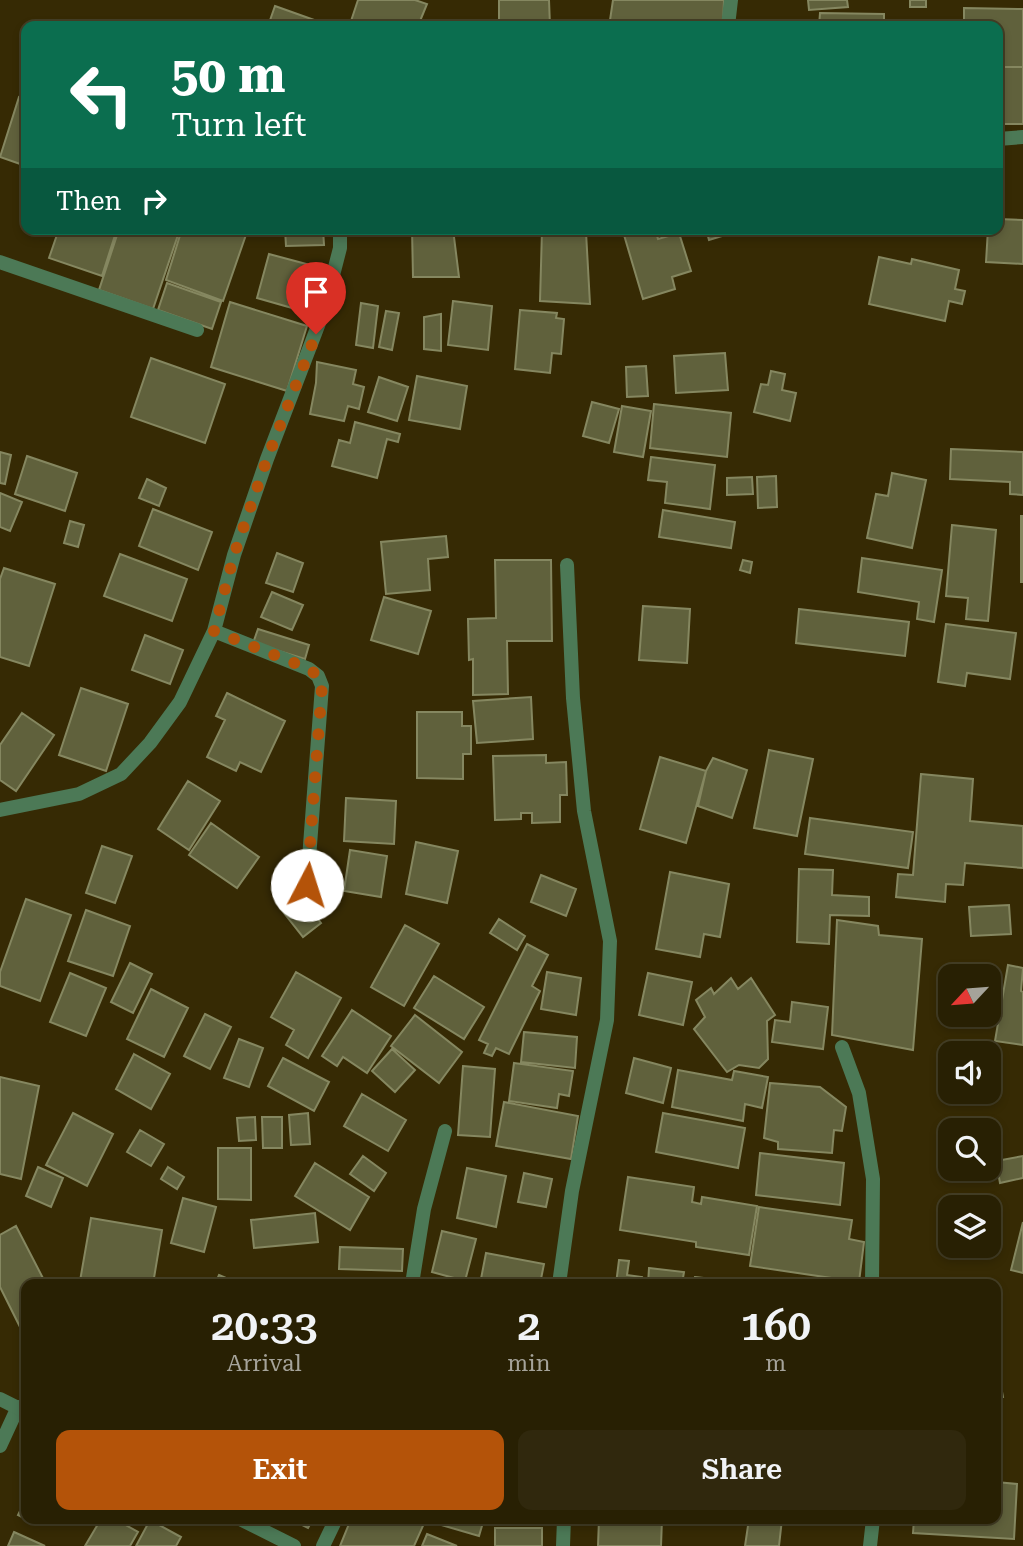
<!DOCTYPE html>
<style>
:root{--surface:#282003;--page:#30280d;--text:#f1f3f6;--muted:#a5a39a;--line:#443e25;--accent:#b45309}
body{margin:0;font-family:"Roboto Serif",serif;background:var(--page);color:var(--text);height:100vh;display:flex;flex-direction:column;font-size:26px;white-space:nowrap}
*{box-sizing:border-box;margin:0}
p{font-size:23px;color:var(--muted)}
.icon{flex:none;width:38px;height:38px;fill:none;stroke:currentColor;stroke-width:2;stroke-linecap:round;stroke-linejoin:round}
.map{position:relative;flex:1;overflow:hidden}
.sheet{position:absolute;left:21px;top:1279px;width:980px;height:245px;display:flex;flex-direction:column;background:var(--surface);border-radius:14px;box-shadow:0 4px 10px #0003,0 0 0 2px var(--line)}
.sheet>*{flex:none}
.banner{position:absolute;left:21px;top:21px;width:982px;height:214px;border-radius:14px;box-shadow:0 4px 10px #0003,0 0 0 2px var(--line);background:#0b6e4f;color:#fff;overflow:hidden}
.needle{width:46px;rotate:244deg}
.fabs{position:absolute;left:938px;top:964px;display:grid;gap:14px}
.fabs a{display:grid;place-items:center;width:63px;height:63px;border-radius:14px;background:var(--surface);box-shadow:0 4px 10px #0003,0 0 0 2px var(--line);font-size:35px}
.pin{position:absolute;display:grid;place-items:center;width:60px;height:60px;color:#fff;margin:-72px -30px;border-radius:50% 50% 50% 0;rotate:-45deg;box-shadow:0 0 7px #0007}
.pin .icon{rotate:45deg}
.me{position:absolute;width:77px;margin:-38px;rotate:5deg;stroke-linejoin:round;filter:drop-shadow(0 0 5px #0008)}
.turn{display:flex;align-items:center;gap:24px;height:147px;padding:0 35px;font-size:32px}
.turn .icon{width:91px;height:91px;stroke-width:2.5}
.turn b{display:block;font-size:49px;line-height:60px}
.then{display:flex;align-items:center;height:66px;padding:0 35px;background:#0003;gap:14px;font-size:26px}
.eta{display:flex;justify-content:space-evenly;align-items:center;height:119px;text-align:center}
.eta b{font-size:42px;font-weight:600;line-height:49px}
.cta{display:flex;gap:14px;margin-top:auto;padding:14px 35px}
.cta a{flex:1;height:80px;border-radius:14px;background:var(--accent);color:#fff;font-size:28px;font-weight:600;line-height:80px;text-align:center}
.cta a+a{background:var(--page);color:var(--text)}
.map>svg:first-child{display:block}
.building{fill:#60613c;stroke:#858760;stroke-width:2}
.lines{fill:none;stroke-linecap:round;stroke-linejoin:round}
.minor{stroke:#4c7956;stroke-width:14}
.tertiary{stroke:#4c7956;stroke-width:14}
.route{stroke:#b45309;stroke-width:12;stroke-dasharray:0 21.6}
</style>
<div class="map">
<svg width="1023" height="1546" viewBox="0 0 1023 1546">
<rect width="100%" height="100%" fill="#362a04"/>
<path class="building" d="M358,0H415L427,4L418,26H367L351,21Z
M499,0H549L550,26H499Z
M613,0H724L723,26H667L610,20Z
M808,0H847L848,7L809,10Z
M910,0H926V7H910Z
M275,6L331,26H268Z
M964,8L1023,9V67H998V26H964Z
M820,13L884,14V26H819Z
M998,67H1023V124H998Z
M19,97L26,99V166L0,157Z
M998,219L1023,220V264L986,262L988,229H998Z
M59,229H117L102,276L49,258Z
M119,229H180L153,309L99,290Z
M182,229H248L223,301L166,280Z
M285,229H323L324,245L286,246Z
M348,229H381V234L348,233Z
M412,229H453L459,277H413Z
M642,229H655L658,239L679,233L691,271L672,277L675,289L643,299L624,235Z
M706,229H745L709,240Z
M542,230L586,232L590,304L540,301Z
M269,254L325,269L313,314L257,298Z
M879,257L911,264L912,259L959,270L955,289L965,291L962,304L949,301L945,321L869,304Z
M167,283L221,302L212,329L158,310Z
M453,301L492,306L488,350L448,345Z
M230,302L307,326L287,391L211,367Z
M361,303L378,306L373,348L356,345Z
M520,310L557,313L556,318L564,319L561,354L552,353L550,373L515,369Z
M386,311L399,313L392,350L379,347Z
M441,314V351L424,349V317Z
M725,353L728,390L676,393L674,356Z
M151,358L225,384L205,443L131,417Z
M317,362L356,370L353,384L364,387L359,409L348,406L344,421L310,414L316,383Z
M646,366L648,396L627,397L626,367Z
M771,371L785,374L782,390L796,393L790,421L754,412L761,384L768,385Z
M417,376L467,386L460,429L409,420Z
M379,377L408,387L397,421L368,412Z
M592,402L619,409L609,443L583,436Z
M654,404L731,413L727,457L650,448Z
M622,406L651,411L643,457L614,452Z
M355,422L400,434L398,442L387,439L377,478L332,466L339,440L350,443Z
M951,449L1023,452V495L1010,494V482L950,479Z
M0,452L11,455L5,484L0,483Z
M27,456L77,473L65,511L15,494Z
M651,457L715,465L710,509L665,503L667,482L648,480Z
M892,473L926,480L912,548L867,538L876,494L888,496Z
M776,476L777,507L758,508L757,477Z
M752,477L753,494L727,495V478Z
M147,479L166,488L159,506L139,498Z
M0,493L22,502L10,531L0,527Z
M153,509L212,532L198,570L139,546Z
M663,510L735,522L731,548L659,537Z
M1021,516H1023V582H1021Z
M70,521L84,525L78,547L64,543Z
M952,525L996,530L988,621L966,619L968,598L946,596Z
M446,536L448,557L428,559L430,590L386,594L381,542Z
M277,553L303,563L293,592L266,583Z
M120,554L187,579L172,621L104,596Z
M862,558L942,570L934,622L917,619L919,602L858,592Z
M495,560H551L552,641H507L508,694L473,695V659L469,660L468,619L496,618Z
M743,560L752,562L750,573L740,570Z
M4,568L55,584L29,666L0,657V579Z
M272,592L303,605L292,630L261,617Z
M384,597L431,611L418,654L371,640Z
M643,606L690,609L687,663L639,660Z
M799,609L909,622L905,656L796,643Z
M946,624L1016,633L1010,679L967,673L965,686L938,682Z
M258,629L309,645L305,659L253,643Z
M145,635L183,650L170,684L132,670Z
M81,688L128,704L106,771L59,755Z
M227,693L285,721L261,772L240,762L236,771L207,757L225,720L216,716Z
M531,697L533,739L477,743L473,701Z
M417,712H462V726H471V754H463V779L417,778Z
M22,713L54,735L16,791L0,780V745Z
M769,750L813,759L797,836L754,828Z
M546,755V763L566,762L567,795H560V822L532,823V813H521V819L495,820L493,756Z
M660,757L706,771L686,843L640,829Z
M713,758L747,770L732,818L698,806L706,771Z
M921,774L973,779L970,821L1023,826V868L965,863L963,885L946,884L945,902L896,897L898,874L913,875Z
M188,781L220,801L189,850L158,829Z
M346,798L396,801L394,844L344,841Z
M810,818L913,832L908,868L805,854Z
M211,823L259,857L237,888L189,855Z
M416,842L458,851L447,903L406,894Z
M102,846L132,856L115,903L86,893Z
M350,850L387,856L381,897L344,891Z
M799,869L833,870L832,895L869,897V916L830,915L829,944L797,942Z
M670,872L729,884L720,937L704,934L700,957L656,949Z
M541,875L576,889L566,916L531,902Z
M299,893L321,923L303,937L280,908Z
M26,899L71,915L40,1001L0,986V972Z
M1009,905L1011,934L971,936L969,907Z
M86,910L130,926L113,976L68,961Z
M499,919L525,936L517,950L490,933Z
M837,920L878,926L879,935L922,939L913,1050L832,1035Z
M405,925L439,944L404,1006L371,987Z
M527,944L548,955L532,986L540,991L509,1054L496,1048L492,1056L484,1053L488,1044L479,1040Z
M130,963L152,974L133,1013L111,1002Z
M1008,965L1023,968L1021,991L1023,992V1045L995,1041Z
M296,972L341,998L308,1058L286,1045L294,1030L271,1017Z
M547,972L581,978L576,1015L541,1009Z
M70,973L106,988L86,1036L50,1022Z
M648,973L692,982L683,1025L639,1015Z
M434,976L484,1007L464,1039L414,1008Z
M731,978L738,989L751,978L775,1015L767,1021L768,1059L759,1068L739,1065L727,1072L694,1029L705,1017L696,1000L711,988L714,994Z
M151,989L188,1008L164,1057L127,1039Z
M792,1002L828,1007L823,1049L772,1042L775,1020L790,1022Z
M352,1010L391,1036L367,1073L343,1057L337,1066L322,1056Z
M205,1014L231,1027L210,1069L184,1056Z
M415,1015L462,1052L439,1083L391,1046Z
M524,1032L577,1037L575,1068L521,1062Z
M239,1039L263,1048L249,1087L224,1078Z
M392,1049L415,1070L395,1092L372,1071Z
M134,1054L170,1074L151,1109L116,1089Z
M283,1058L329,1082L314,1111L268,1086Z
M634,1058L671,1068L663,1103L626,1093Z
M514,1063L573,1071L569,1096L559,1094L557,1108L509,1101Z
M463,1066L495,1069L490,1137L458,1135Z
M678,1070L732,1080L734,1071L768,1077L762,1108L745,1104L743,1121L672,1107Z
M0,1077L39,1086L21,1179L0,1174Z
M770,1083L820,1087L846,1107L842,1131L834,1130L832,1153L778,1149V1142L764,1138Z
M362,1094L406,1120L388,1151L344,1126Z
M504,1102L578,1116L571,1159L496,1146Z
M73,1113L113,1134L87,1186L46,1165Z
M308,1113L310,1144L291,1145L289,1115Z
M663,1113L745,1128L738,1168L656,1152Z
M255,1117L256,1140L239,1141L237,1118Z
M262,1117H282V1148H263Z
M140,1130L164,1144L151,1166L127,1152Z
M218,1148H251V1200L218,1199Z
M760,1153L844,1163L840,1205L756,1195Z
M363,1156L386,1173L374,1191L350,1174Z
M1023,1156V1178L1000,1183L996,1161Z
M315,1163L369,1197L350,1230L295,1196Z
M38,1167L63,1178L51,1207L26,1196Z
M168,1167L184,1177L177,1189L161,1179Z
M467,1168L506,1176L496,1227L457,1218Z
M524,1173L552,1179L546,1207L518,1202Z
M628,1177L694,1187L692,1202L701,1204L702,1197L757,1206L749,1255L696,1247V1242L620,1230Z
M183,1198L216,1207L204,1252L171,1243Z
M759,1207L852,1220L849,1239L864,1242L859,1282L750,1266Z
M315,1213L318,1242L254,1248L251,1220Z
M91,1218L162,1230L153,1284H101L80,1281Z
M1023,1222V1273L1011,1270Z
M16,1226L46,1284H26V1339L0,1287V1235Z
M442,1231L476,1239L465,1281L432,1272Z
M340,1247L403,1249L402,1271L339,1269Z
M486,1253L544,1264L540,1284H480Z
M619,1260L629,1261L627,1275L642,1277L641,1284H616Z
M649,1268L684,1272L682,1284H648Z
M219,1275L240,1284H215Z
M695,1277L757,1284H694Z
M306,1278L341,1280V1284H306Z
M996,1359L1003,1397L996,1399Z
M996,1482L1017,1484L1014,1539L913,1533L914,1519H996Z
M26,1499V1519H36L34,1523L18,1515Z
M101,1519H115L138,1532L130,1546H85Z
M290,1519H313L308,1528Z
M351,1519H426L414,1546H340Z
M432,1519H484L479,1536L431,1522Z
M599,1519H662L661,1546H598Z
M749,1519H782L779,1546H745Z
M150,1520L181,1537L176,1546H136Z
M495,1528H542V1546H495Z
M14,1532L45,1546H8Z
M427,1534L457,1546H422Z"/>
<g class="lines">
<path class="minor" d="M728,26L731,0
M998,139L1023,137
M0,262L197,330
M214,631L309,669L318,676L322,686L307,885
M0,810L79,794L121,774L150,743L180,702L214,631L234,555L267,459L324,310L340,248V229
M842,1047L859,1093L873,1179L872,1284
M412,1284L424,1209L445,1131
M559,1284L572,1191L607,1020L610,941L584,811L573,698L567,565
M0,1446L18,1407
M323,1546L336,1519
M563,1546L564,1519
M870,1546L873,1519"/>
<path class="tertiary" d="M0,1399L26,1412
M240,1519L294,1546"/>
</g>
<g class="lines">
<path class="route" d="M307,885L322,686L318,676L309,669L214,631L234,555L267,459L316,334"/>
</g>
</svg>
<div class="fabs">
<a><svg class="needle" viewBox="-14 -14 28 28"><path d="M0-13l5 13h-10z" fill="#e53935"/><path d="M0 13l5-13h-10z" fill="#a5a39a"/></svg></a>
<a><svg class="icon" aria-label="sound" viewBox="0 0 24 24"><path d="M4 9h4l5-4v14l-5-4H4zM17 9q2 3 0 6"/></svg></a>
<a><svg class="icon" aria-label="search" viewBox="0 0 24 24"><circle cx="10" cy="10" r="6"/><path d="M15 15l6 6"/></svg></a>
<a><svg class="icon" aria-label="layers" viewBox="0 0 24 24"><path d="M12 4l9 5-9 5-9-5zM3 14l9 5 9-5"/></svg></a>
</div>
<div class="pin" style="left:316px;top:334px;background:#d93025"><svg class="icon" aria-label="arrive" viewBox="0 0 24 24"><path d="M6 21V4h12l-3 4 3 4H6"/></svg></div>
<svg class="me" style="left:307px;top:885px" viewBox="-20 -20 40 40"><circle r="19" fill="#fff"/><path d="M0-13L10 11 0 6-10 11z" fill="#b45309"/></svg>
<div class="banner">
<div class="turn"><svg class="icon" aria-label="left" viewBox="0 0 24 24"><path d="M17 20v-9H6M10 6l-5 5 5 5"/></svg><div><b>50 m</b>Turn left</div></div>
<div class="then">Then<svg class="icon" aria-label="right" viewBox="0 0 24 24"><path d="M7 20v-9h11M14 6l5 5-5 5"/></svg></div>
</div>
<section class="sheet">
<div class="eta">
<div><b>20:33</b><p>Arrival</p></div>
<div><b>2</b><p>min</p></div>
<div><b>160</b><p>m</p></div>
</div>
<div class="cta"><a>Exit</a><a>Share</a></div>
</section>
</div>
